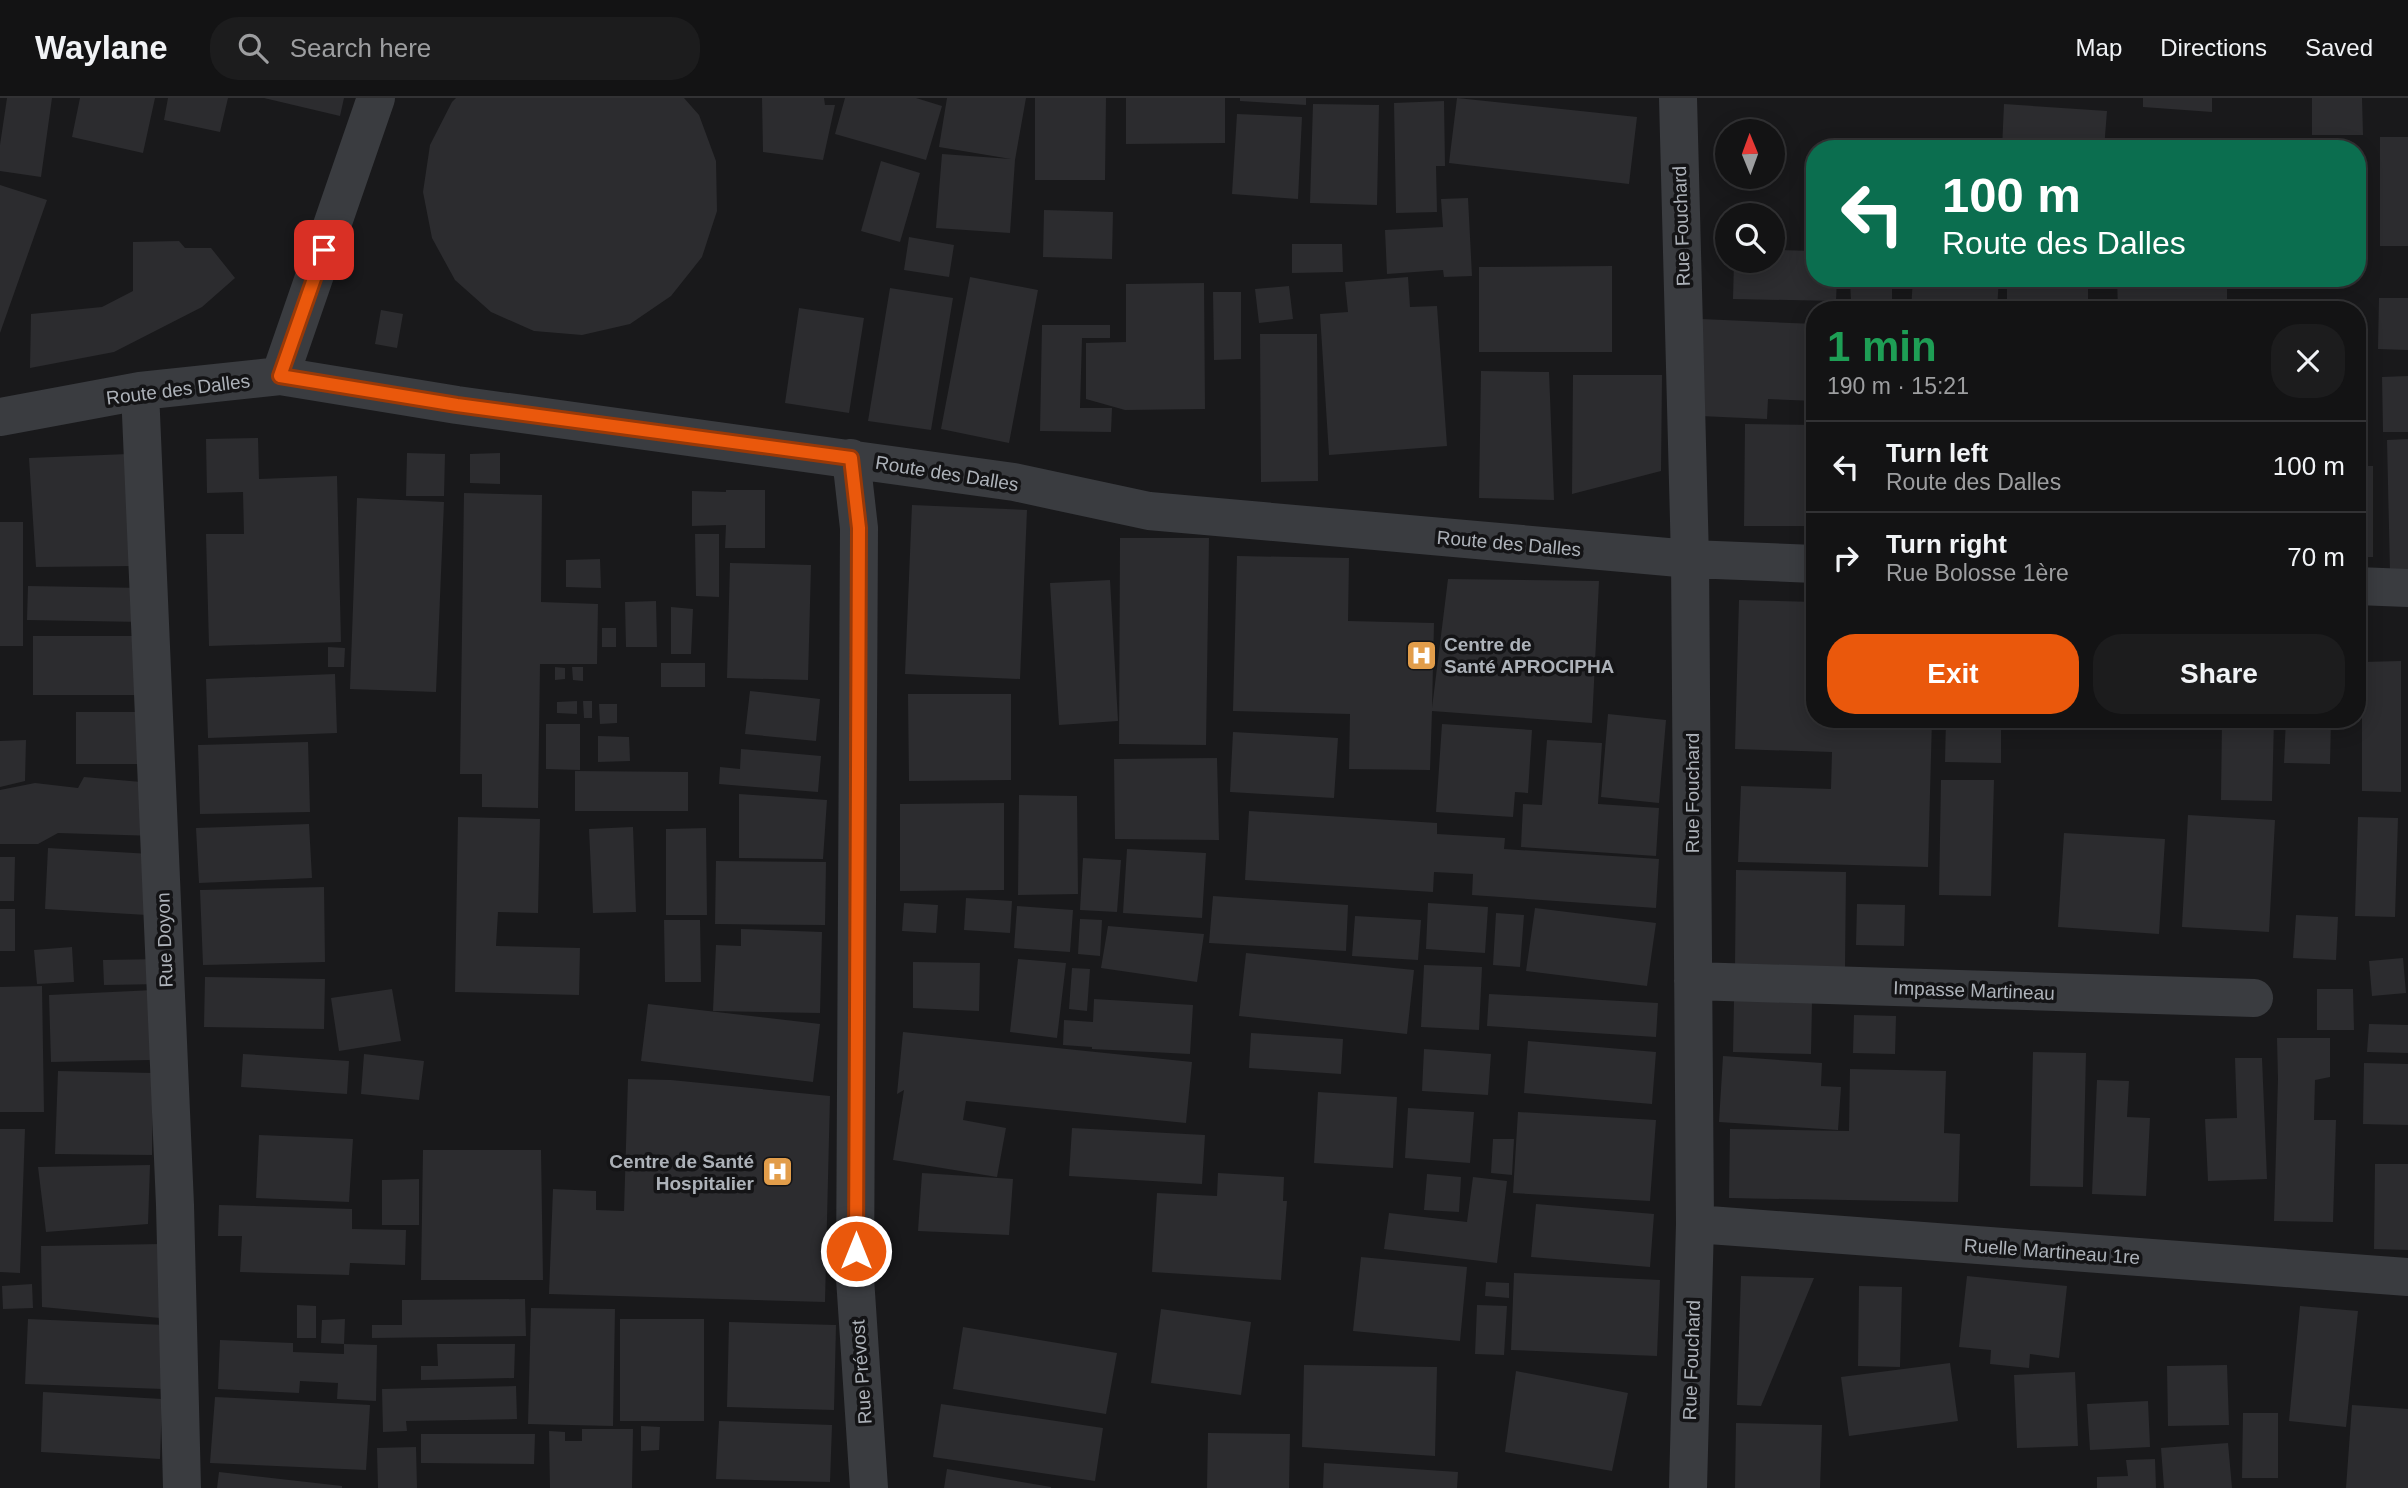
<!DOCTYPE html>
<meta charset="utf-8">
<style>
:root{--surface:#131314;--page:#1c1c1d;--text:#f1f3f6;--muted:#9d9ea0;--line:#323234;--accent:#ea580c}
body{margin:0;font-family:Helvetica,sans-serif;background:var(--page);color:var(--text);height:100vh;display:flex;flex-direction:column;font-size:26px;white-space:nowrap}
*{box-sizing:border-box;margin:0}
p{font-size:23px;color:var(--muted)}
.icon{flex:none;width:38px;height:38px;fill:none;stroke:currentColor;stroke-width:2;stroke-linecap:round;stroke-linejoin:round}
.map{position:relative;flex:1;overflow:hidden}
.sheet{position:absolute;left:1806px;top:203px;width:560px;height:427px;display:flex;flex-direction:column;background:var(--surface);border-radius:28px;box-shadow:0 4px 18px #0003,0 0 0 2px var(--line)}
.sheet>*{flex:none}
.guide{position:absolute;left:1806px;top:42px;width:560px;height:147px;border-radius:28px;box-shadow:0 4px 18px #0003,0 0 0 2px var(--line);background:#0b6e4f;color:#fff;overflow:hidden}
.needle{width:46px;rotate:359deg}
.buttons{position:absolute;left:1715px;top:21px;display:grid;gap:14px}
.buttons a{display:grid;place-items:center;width:70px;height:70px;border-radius:50%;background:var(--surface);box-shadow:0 4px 18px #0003,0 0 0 2px var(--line);font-size:35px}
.pin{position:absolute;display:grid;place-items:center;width:60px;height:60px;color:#fff;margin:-30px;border-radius:14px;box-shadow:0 4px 10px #0006}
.me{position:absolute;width:77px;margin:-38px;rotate:0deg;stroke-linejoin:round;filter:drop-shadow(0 0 5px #0008)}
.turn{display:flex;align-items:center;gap:24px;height:147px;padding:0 21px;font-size:32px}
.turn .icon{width:91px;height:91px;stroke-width:2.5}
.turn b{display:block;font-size:49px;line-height:60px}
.round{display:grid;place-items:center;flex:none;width:74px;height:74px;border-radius:28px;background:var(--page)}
.headline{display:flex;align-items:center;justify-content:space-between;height:119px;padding:0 21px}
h1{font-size:42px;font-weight:700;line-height:52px;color:#1e9e55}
.action{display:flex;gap:14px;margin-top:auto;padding:14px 21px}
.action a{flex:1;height:80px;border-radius:28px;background:var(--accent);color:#fff;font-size:28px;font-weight:700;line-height:80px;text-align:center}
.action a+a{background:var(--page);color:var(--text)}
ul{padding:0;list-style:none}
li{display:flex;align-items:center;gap:21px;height:91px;padding:0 21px;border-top:2px solid var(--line)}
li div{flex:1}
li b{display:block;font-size:26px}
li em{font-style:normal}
header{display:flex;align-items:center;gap:42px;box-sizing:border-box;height:98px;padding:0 35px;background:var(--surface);border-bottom:2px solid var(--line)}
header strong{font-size:33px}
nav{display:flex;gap:38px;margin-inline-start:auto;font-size:24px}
.search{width:490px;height:63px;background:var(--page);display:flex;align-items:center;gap:18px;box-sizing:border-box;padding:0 24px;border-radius:28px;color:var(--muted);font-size:26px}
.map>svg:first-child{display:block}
.building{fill:#2c2c2f}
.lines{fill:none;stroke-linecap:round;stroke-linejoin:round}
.minor{stroke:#3a3c40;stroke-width:38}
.route-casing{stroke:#983908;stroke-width:18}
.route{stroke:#ea580c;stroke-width:12}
.labels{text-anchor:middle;stroke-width:7;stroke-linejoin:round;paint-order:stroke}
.street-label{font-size:19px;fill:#adb2b9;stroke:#141416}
.poi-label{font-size:19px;font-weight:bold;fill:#adb2b9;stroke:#141416;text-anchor:start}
</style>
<header>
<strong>Waylane</strong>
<div class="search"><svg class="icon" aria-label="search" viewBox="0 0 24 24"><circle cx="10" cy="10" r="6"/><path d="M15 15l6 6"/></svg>Search here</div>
<nav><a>Map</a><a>Directions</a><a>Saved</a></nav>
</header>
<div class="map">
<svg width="2408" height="1390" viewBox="0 0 2408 1390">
<rect width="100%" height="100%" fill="#19191b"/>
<path class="building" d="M7,0H52L41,79L0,73V47Z
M80,0H155L143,55L72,39Z
M168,0H228L220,34L164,22Z
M264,0H344L340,18Z
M456,0H684L699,17L716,63L717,113L702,159L671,198L630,226L582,237L534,233L491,214L455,182L432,140L423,94L430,47L452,4Z
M762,0H824L825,7H835L823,62L763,54Z
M845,0H916L942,8L926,62L835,36Z
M947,0H1026L1015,62L1010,135L936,130L942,56L1011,61L939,49Z
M1035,0H1106L1105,82H1035Z
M1126,0H1225V45L1126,46Z
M1240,0H1306V7L1240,3Z
M1457,0L1637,19L1629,86L1449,65Z
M2143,0H2212V14L2143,9Z
M2312,0H2362L2363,37H2312Z
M1444,3L1445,68H1436L1437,114L1396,115L1394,5Z
M1313,6L1379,7L1377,107L1310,105Z
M2004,6L2107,13L2104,51H2002Z
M1237,16L1302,19L1298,101L1232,96Z
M2380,39H2408V148H2380Z
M881,63L920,75L900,144L861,133Z
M0,87L47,102L0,235Z
M1468,100L1472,178L1444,179L1443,172L1387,176L1385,132L1443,129L1441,101Z
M1044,112L1113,114L1112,161L1043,159Z
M909,139L954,147L949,179L904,172Z
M179,143L185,150H211L235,180L202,209L114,254L30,270L31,216L102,209L133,193V144Z
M1292,146H1342L1343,174L1292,175Z
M1773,152L1815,153V180H1837L1836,203L1733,201L1734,163H1773Z
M1612,168V254H1479V169Z
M970,179L1038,192L1009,345L941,331Z
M1408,179L1410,209L1437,208L1447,348L1329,357L1320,216L1348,214L1345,184Z
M1850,180H1892V203L1851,204Z
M1913,180H1999L1997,212H1911Z
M2007,180H2088V212H2007Z
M2117,180H2227V212H2118Z
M2243,180H2286V185H2243Z
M1204,185L1205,311L1125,312L1086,301V245L1126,244V186Z
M1289,188L1293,221L1259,225L1255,191Z
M890,190L953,200L931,332L868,323Z
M1213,194H1241V261L1214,262Z
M2379,200H2408V252L2378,251Z
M799,210L864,220L849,315L785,305Z
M381,212L403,216L397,250L375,246Z
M1701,221L1815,226V303L1768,301L1767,321L1700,318Z
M1042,227H1110V240H1082L1080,310H1112L1111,334L1040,333Z
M1260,236H1317L1318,383L1261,384Z
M1481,273L1549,274L1554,402L1479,400Z
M1573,277H1662L1661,373L1572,396Z
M2408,278V334H2383L2382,279Z
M1745,326L1815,327V428H1744Z
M258,340L259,381L337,378L341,544L209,548L206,436H244L243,394L207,395L206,341Z
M2408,341V473L2390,474L2387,342Z
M407,355L445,356L444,398H406Z
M500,355V386L470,385V356Z
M128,356L134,468L36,469L29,360Z
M2357,368H2373V459H2357Z
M726,392H765V450H725L726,427L692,428V393L726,394Z
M464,395L542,397L541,504L598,506L597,566H540L538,710L482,709V676H460Z
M357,400L444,404L436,594L350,591Z
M912,407L1027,412L1020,581L905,576Z
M0,424H23V548H0Z
M695,436H719V499L696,498Z
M1120,440H1209L1206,647L1119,646Z
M1237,458L1349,460L1348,523L1434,525L1432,610L1448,481L1599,483L1592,625L1432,613L1430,672L1349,671L1350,616L1233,613Z
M600,461L601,490L566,489V462Z
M730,465L811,467L808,582L727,580Z
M1110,482L1118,623L1059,627L1050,485Z
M28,488L144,490L143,524L27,522Z
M1739,502L1815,504V621H1932L1928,769L1738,764L1741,688L1831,691L1832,654L1735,651Z
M656,503L657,549H626L625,504Z
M671,509L693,511L691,556H671Z
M602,530H616V549H602Z
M33,538H146L147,597H33Z
M328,549L345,550L344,569H328Z
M2401,563V694L2362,693V564Z
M661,565H705V589H661Z
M555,569L565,570V581L555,582Z
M572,569H583V583L573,582Z
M335,576L337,635L208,640L206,581Z
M750,593L820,601L816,643L745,636Z
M908,596H1011V682L909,683Z
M577,603V616L557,615V604Z
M583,603H592V620H584Z
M599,606H617V625L600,626Z
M76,614H141V666H76Z
M1608,616L1666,622L1659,705L1601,699Z
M1946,621H2079V630L2001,628V665L1945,664Z
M2222,621H2274L2272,703L2221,702Z
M2286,621H2331L2330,666L2284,665Z
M546,626H580V672L546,671Z
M1442,626L1532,632L1528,695L1515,694L1513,719L1436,714Z
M1233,634L1338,640L1334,700L1230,694Z
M598,638L629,639L630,663L598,664Z
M26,642L25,683L0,689V643Z
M1547,642L1602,645L1598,706L1659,710L1656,758L1521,749L1523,706L1542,707Z
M308,644L310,714L200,716L198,647Z
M741,651L821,658L818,694L719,686L720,669L740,671Z
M1217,660L1219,742L1115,741L1114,661Z
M575,673L688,674V713H575Z
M84,679L153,685L156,738L58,735L38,746H0V692L35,685L78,690Z
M1941,682H1994L1991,798L1939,797Z
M739,696L827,702L823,761L739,760Z
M1019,697L1077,698L1078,796L1018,797Z
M1004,705V792L900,793V706Z
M1249,713L1437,725V736L1505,740L1504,751L1659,761L1656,810L1472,797L1473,776L1434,774L1433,794L1245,782Z
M2188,717L2275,722L2269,834L2182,829Z
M458,719L540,721L538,815L498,814L496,848L580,850L579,897L455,894Z
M2358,719L2398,720L2395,819L2355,818Z
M309,726L312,780L199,785L196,730Z
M633,729L636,814L593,815L589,731Z
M706,730L707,817H666V731Z
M2064,735L2165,741L2159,836L2058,829Z
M48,750L151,756L147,817L45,811Z
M1127,751L1206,755L1202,820L1123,815Z
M0,759H15L14,803H0Z
M1083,760L1121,762L1117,814L1080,812Z
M716,763L826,764L825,827L715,826Z
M1736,772L1846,774L1845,870L1735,868Z
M324,789L325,864L203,867L200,792Z
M1213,798L1348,807L1346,853L1209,845Z
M966,800L1012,803L1010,835L964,832Z
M904,805L938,807L936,835L902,833Z
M1428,805L1488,809L1485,855L1426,851Z
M1857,806L1905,807L1904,848L1856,847Z
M1017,808L1073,812L1070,854L1014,850Z
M1535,810L1656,825L1647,888L1526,873Z
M0,811H15V853H0Z
M1496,815L1524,817L1520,869L1493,867Z
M2296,817L2338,819L2336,862L2293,860Z
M1355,818L1421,822L1418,862L1352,858Z
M1080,821L1102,822L1100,858L1078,856Z
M664,822H700L701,884H665Z
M1108,828L1204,836L1197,884L1101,870Z
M741,831L822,834L820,915L713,913L716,847L741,848Z
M72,849L74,884L37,886L34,852Z
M1246,855L1414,872L1407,936L1239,918Z
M2403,860L2406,895L2372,898L2369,863Z
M162,861V886L104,887L103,862Z
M1018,861L1066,865L1057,940L1010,934Z
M913,864L980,865L979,913L913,910Z
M1424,867L1482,869L1479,932L1421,929Z
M1072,870L1090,871L1087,913L1069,911Z
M205,879L325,881L324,931L204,929Z
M42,888L44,1014H0V889Z
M392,891L401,943L339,953L331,900Z
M2317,891H2353L2354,932H2317Z
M154,892L150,962L51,964L49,897Z
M1489,896L1658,905L1656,939L1487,928Z
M1094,901L1193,907L1190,956L1092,951V949L1063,947L1064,922L1093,924Z
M1734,902L1812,904L1811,956L1733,954Z
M648,906L820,926L813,984L641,963Z
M1854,917L1896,918L1895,956L1853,955Z
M2369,926L2408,927V955L2367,954Z
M903,934L1192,964L1186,1025L966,1003L963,1022L1006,1030L997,1079L893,1062L904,992L897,996Z
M1251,935L1343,941L1341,976L1249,970Z
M2277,940H2330V979L2315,982L2314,1022H2336L2333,1124L2274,1123L2278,981Z
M1528,943L1656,954L1652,1006L1524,995Z
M1424,951L1491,956L1488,997L1422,993Z
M2033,954L2086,955L2083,1089L2030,1088Z
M243,956L349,963L347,996L241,989Z
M364,956L424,963L419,1002L361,996Z
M1723,958L1822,965L1821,988L1841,989L1838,1032L1719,1024Z
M2235,960H2262L2267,1081L2208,1083L2205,1021L2237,1020Z
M2364,965L2408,966V1027L2363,1026Z
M1850,971L1946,973L1944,1035L1960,1036L1958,1104L1729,1100L1730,1031L1849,1033Z
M58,973L153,975L152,1057L55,1056Z
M628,981L671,982L830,998L825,1204L549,1196L553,1091L596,1093V1112L624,1113Z
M2097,982L2129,983L2127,1019L2150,1020L2146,1098L2092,1096Z
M1318,994L1397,999L1393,1070L1314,1065Z
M1408,1010L1474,1014L1470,1065L1405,1060Z
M1518,1014L1656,1022L1650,1103L1513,1095Z
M1072,1030L1205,1037L1202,1086L1069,1078Z
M0,1031H25L20,1175L0,1174Z
M259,1037L353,1041L349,1104L256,1100Z
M1493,1041H1514L1512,1077L1491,1075Z
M423,1052H541L543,1182H421Z
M2375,1066H2408V1152L2374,1151Z
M150,1067L148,1126L46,1134L38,1069Z
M922,1075L1013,1081L1009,1137L918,1133Z
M1218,1075L1284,1079L1283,1103H1287L1281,1182L1152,1174L1157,1095L1217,1098Z
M1427,1076L1461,1079L1459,1114L1424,1112Z
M1473,1079L1507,1083L1497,1165L1384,1151L1389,1115L1467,1124Z
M419,1081V1127H382V1082Z
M1536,1106L1654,1116L1650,1169L1531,1159Z
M219,1107L352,1111V1131L406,1132L405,1167L350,1165L349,1177L240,1174L242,1138H218Z
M162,1146L160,1220L42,1209L41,1148Z
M1361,1159L1467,1169L1460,1243L1353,1233Z
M1514,1175L1660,1182L1657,1258L1511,1252Z
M1741,1178L1814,1180L1761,1308L1737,1307Z
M1967,1178L2067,1188L2059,1260L2030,1256L2029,1270L1990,1266L1991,1252L1959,1249Z
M1486,1184L1509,1185V1200L1485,1198Z
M32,1186L33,1210L3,1211L2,1188Z
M1859,1188L1902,1189L1900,1269L1858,1268Z
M525,1201L526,1238L372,1240V1227H402V1202Z
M297,1207L316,1208V1240H297Z
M1477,1207L1507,1208L1504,1257L1475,1256Z
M2300,1208L2358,1213L2346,1329L2289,1323Z
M531,1210L615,1211L613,1328L528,1326Z
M1161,1211L1251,1224L1241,1297L1151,1285Z
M28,1221L165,1227L163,1291L25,1286Z
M345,1221L344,1246L321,1245L322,1222Z
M620,1221H704V1323H620Z
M729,1224L836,1227L834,1312L727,1309Z
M963,1229L1117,1255L1106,1316L953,1291Z
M220,1242L293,1245V1254L344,1256V1246L377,1247L376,1303L337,1301L338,1285L300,1283L299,1295L218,1291Z
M437,1246H515L514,1280L421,1282V1268H438Z
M1950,1265L1958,1323L1849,1338L1841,1279Z
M1304,1267L1437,1269L1435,1358L1302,1349Z
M2227,1267L2229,1327L2168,1328L2167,1268Z
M1516,1273L1628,1295L1612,1373L1505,1354Z
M2075,1274L2078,1348L2017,1350L2014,1277Z
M516,1288L517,1321L406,1323L407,1333L383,1334L382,1291Z
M43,1294L162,1301L160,1361L41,1354Z
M215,1299L370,1307L366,1372L210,1365Z
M2148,1303L2150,1349L2090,1352L2087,1306Z
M941,1306L1103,1330L1095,1383L933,1359Z
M2352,1307L2408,1311V1390H2346Z
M2243,1315H2278V1380H2242Z
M719,1323L832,1327L830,1384L716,1381Z
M1736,1325L1822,1327L1820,1390H1735Z
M641,1328L660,1329L659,1352L641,1353Z
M582,1331H633L632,1390H550L549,1333L565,1334V1343H582Z
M1208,1335L1290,1336L1289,1390H1207Z
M421,1336H535L534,1366L421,1365Z
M2228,1345L2232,1390H2164L2161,1350Z
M416,1349L417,1390H378L377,1350Z
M2155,1361L2156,1390H2097V1379L2128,1378L2126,1362Z
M1324,1365L1458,1374L1457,1390H1323Z
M947,1371L1051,1389V1390H944Z
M219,1374L342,1388V1390H217Z"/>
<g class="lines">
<path class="minor" d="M1678,0L1690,461L1695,1126L1688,1390
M280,278L376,0
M140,293L175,1107L182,1390
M0,319L140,293L280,278L457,307L1014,384L1149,413L1690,461L1815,466
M851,360L859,430L855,1180L869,1390
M2357,488L2408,490
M1693,883L2254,900
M1695,1126L2408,1179"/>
</g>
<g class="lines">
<defs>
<path id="route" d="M324,152L280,278L457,307L851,360L859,430L856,1153"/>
</defs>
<use href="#route" class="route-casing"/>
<use href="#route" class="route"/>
</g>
<defs>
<symbol id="hospital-square" viewBox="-11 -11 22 22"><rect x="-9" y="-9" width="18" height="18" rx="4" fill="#e29d4a" stroke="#141416"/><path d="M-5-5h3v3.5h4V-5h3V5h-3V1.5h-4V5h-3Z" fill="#fff"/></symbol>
</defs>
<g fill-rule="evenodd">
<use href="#hospital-square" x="1404" y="540" width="35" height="35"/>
<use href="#hospital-square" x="760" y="1056" width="35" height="35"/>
</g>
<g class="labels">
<g class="street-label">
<text transform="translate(1681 128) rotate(-92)" y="7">Rue Fouchard</text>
<text transform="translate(178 291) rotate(-7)" y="7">Route des Dalles</text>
<text transform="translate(947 375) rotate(9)" y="7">Route des Dalles</text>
<text transform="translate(1509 445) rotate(5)" y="7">Route des Dalles</text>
<text transform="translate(1692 695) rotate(-90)" y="7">Rue Fouchard</text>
<text transform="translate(164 842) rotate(-92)" y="7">Rue Doyon</text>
<text transform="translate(1974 892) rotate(2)" y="7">Impasse Martineau</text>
<text transform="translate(2052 1153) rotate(4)" y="7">Ruelle Martineau 1re</text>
<text transform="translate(1691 1262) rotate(-88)" y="7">Rue Fouchard</text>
<text transform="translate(861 1274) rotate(-94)" y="7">Rue Prévost</text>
</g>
<g class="poi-label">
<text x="1444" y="553">Centre de<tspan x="1444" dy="22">Santé APROCIPHA</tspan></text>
<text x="754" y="1070" text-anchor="end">Centre de Santé<tspan x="754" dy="22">Hospitalier</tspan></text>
</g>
</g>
</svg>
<div class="buttons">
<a><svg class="needle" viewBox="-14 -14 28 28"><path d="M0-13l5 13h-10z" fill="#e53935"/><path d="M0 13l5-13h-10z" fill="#9d9ea0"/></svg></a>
<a><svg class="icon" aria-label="search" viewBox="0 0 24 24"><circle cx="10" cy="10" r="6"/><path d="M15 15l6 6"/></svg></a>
</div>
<div class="pin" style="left:324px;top:152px;background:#d93025"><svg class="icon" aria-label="arrive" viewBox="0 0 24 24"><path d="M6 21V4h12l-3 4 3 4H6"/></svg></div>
<svg class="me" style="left:856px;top:1153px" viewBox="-20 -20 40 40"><circle r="17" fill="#ea580c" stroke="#fff" stroke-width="3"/><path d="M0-11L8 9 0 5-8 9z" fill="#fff"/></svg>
<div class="guide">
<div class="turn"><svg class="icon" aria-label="left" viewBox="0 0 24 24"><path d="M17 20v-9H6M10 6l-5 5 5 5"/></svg><div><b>100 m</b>Route des Dalles</div></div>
</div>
<section class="sheet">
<div class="headline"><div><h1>1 min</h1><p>190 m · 15:21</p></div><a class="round"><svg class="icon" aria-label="close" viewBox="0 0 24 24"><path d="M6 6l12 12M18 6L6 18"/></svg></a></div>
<ul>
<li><svg class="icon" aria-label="left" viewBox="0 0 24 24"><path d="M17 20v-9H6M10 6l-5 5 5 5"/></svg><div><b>Turn left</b><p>Route des Dalles</p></div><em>100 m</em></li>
<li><svg class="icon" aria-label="right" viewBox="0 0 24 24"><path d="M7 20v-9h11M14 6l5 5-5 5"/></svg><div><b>Turn right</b><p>Rue Bolosse 1ère</p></div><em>70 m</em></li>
</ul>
<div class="action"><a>Exit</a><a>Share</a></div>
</section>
</div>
